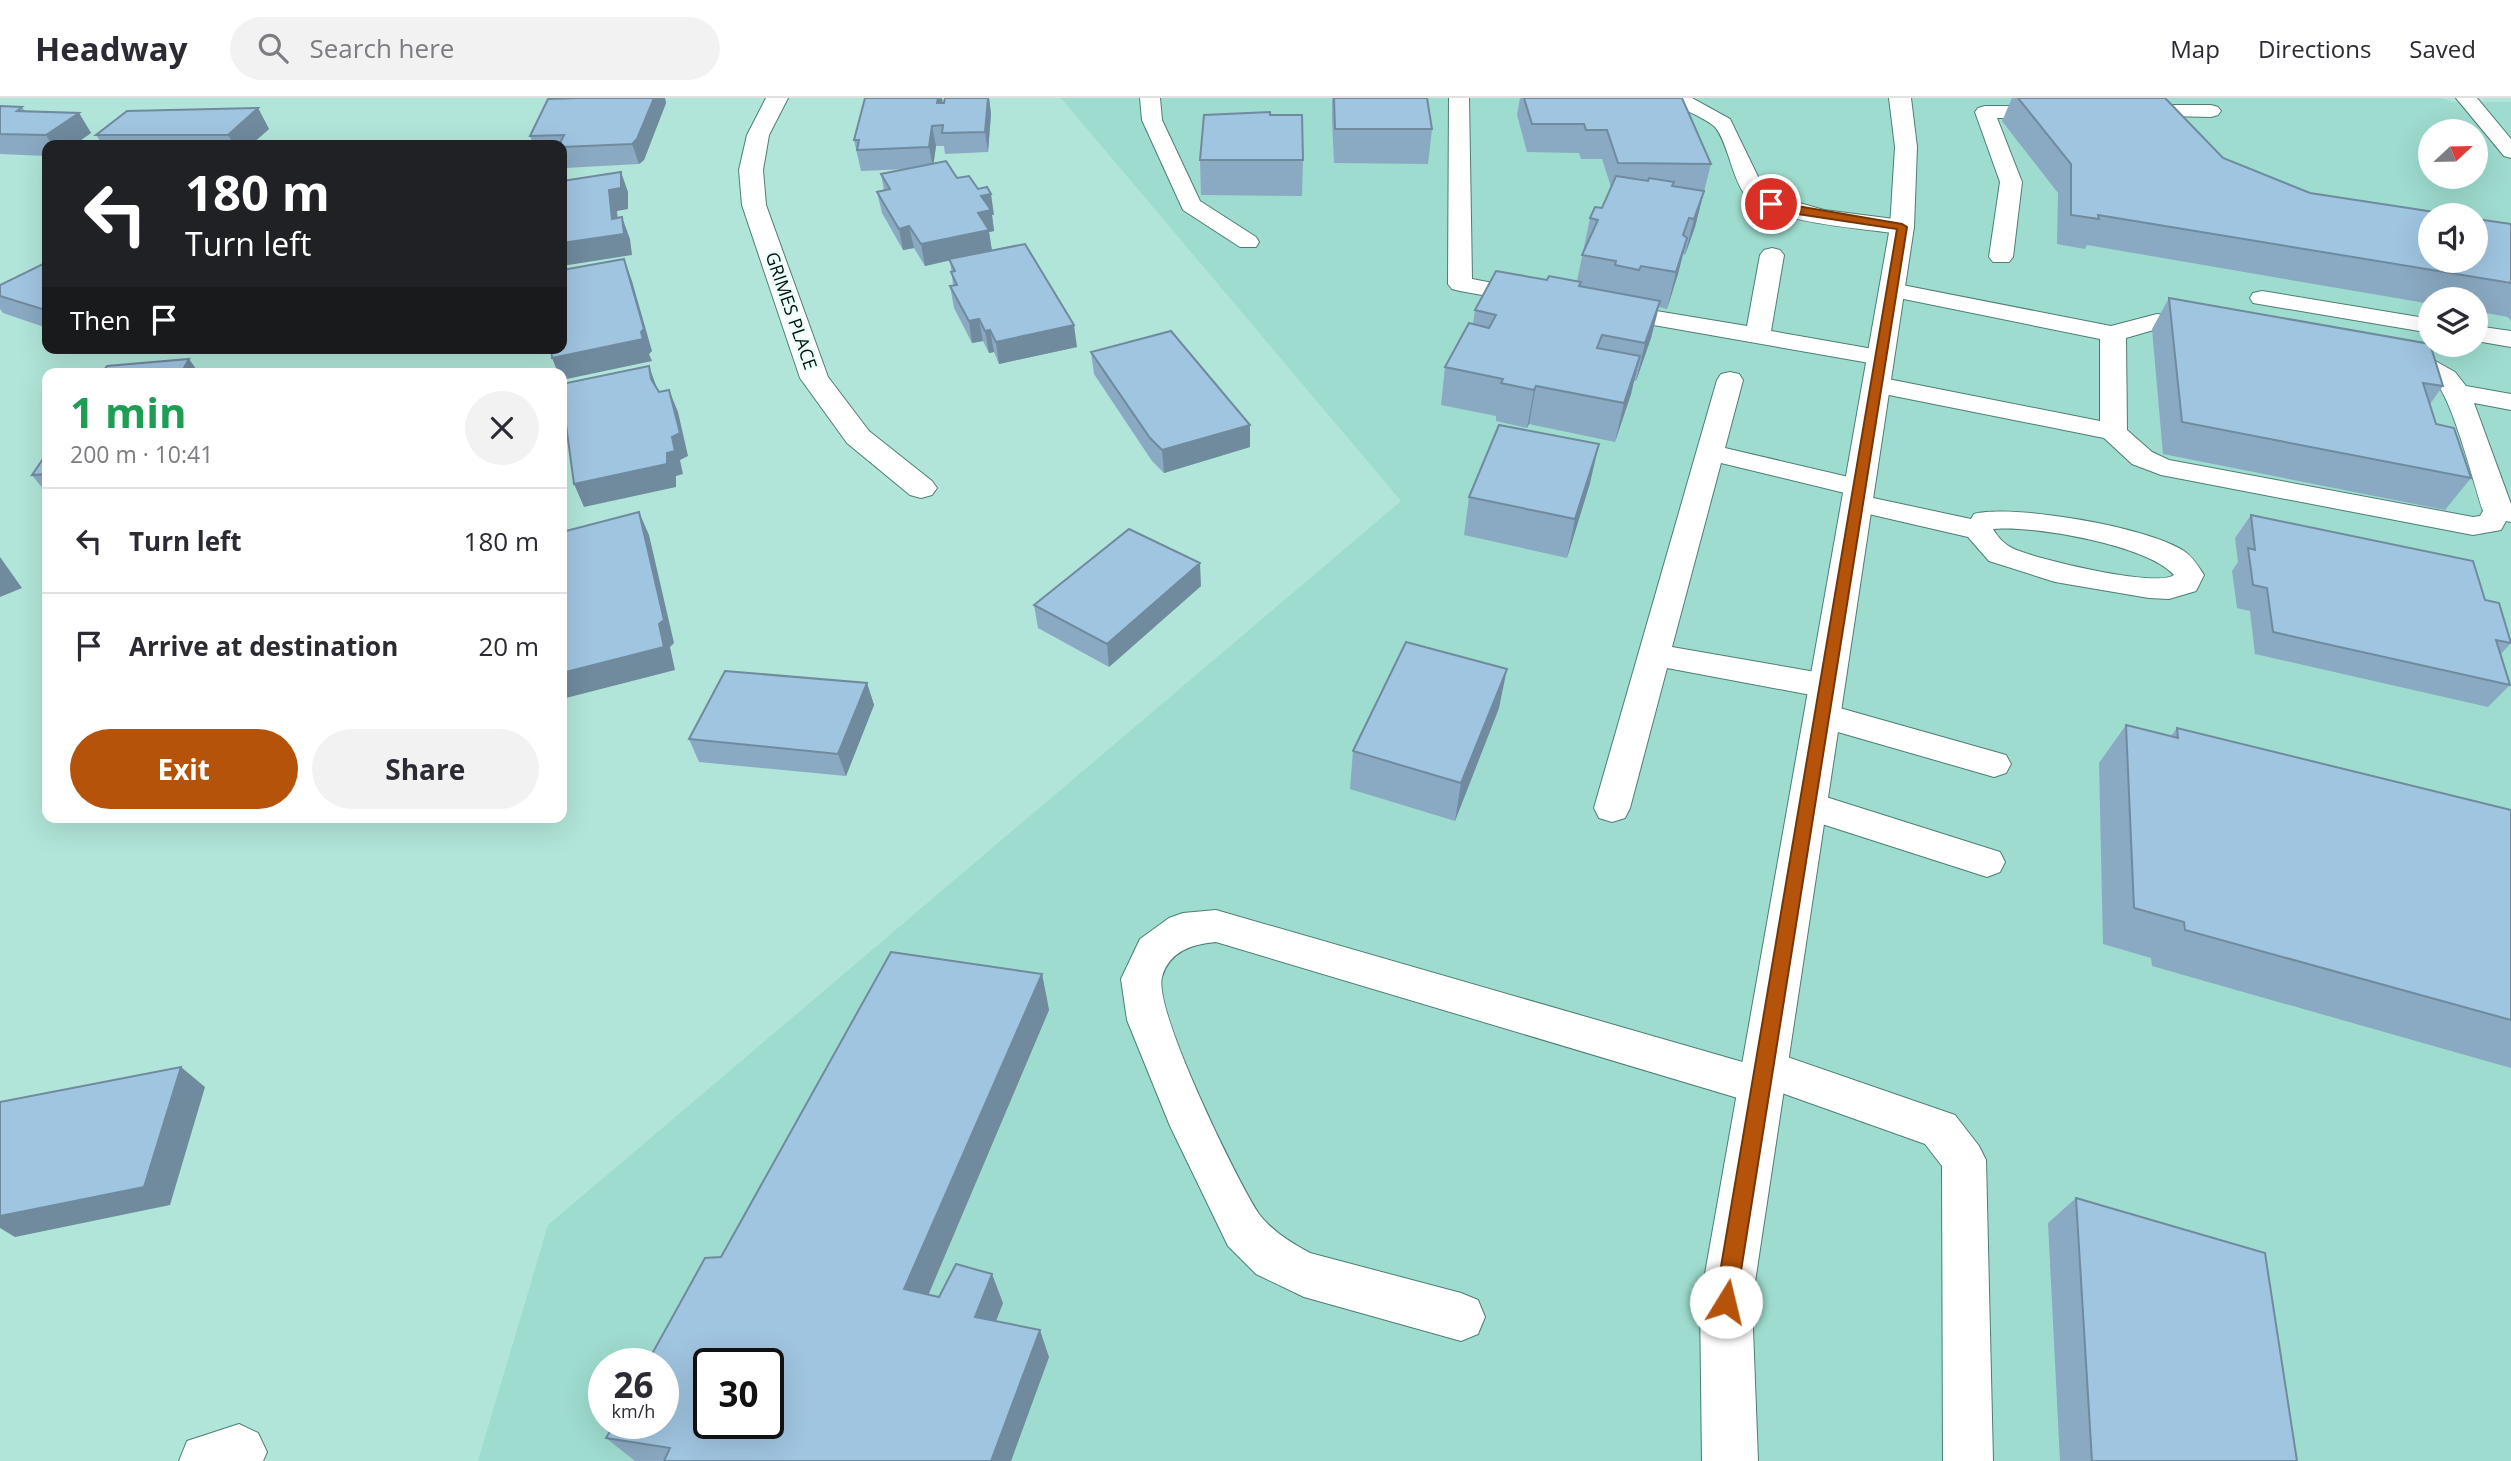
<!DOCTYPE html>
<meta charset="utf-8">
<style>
:root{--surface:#fff;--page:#f2f2f3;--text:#2b2b33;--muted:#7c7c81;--line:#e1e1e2;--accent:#b45309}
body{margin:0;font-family:"Open Sans",sans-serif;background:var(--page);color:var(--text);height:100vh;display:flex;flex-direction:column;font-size:26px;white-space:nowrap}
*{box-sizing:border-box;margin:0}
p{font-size:23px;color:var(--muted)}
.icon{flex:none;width:38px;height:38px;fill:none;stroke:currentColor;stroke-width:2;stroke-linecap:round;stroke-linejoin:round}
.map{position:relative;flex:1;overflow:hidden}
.drawer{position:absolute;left:42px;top:270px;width:525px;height:455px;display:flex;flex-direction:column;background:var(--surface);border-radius:14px;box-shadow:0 7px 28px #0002}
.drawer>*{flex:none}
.guide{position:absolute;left:42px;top:42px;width:525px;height:214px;border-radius:14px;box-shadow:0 7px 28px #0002;background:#202124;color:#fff;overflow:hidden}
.needle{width:46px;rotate:68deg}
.fabs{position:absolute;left:2418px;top:21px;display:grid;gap:14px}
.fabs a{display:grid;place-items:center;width:70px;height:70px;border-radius:50%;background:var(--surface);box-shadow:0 7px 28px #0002;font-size:35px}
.speed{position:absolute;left:588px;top:1250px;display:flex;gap:14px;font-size:35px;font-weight:700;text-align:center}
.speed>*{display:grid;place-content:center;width:91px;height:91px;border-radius:50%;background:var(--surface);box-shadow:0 7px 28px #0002;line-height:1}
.speed small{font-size:18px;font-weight:400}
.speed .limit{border:4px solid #111;border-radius:10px;background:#fff;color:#111}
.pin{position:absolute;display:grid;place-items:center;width:60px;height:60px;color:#fff;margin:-30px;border:4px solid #fff;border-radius:50%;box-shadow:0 2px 7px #0007}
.me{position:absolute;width:77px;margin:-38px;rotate:9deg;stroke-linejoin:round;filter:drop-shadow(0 0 5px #0008)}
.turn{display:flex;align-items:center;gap:24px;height:147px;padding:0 28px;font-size:32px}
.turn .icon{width:91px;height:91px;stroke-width:2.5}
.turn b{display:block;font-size:49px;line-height:60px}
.then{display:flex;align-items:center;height:66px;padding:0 28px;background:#0003;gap:14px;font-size:26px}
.round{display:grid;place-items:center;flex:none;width:74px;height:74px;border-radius:37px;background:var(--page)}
.head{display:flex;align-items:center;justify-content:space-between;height:119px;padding:0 28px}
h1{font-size:42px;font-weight:700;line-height:52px;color:#1e9e55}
.primary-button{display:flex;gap:14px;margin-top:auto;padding:14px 28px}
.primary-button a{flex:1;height:80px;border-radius:42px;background:var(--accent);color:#fff;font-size:28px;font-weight:700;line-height:80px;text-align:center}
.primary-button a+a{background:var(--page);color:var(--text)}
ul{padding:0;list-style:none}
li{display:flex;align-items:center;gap:21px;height:105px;padding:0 28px;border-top:2px solid var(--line)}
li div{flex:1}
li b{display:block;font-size:26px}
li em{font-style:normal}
header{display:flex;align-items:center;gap:42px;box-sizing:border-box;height:98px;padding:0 35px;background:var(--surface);border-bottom:2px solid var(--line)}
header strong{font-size:33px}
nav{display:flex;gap:38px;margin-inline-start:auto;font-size:24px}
.search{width:490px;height:63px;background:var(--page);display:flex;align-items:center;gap:18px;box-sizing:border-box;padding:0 24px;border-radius:38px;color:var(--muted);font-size:26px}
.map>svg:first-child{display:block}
.built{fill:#9edccf;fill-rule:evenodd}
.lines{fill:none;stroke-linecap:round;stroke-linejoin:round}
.lane-casing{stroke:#4d7e74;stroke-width:2}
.street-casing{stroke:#4d7e74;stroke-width:2}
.lane{fill:#fff;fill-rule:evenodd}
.street{fill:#fff;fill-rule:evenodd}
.wall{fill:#8aa9c2}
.shaded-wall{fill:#708a9e}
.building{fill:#a0c5e1;stroke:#708a9e;stroke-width:2;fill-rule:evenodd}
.route{fill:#b45309;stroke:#753606;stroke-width:2}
.labels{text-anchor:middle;stroke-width:5;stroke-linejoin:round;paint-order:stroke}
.far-street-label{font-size:18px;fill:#00100c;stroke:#eafffa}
</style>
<header>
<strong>Headway</strong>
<div class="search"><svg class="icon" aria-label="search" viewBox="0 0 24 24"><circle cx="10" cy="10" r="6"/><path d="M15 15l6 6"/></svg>Search here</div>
<nav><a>Map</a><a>Directions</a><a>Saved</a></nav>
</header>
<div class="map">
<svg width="2511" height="1363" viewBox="0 0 2511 1363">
<rect width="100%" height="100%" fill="#b1e5d9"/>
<path class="built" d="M1061,0H2440L2453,4H2511V1363H478L548,1127L1401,403ZM2431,33H2476V79H2431ZM2431,117H2476V163H2431ZM2431,201H2476V247H2431ZM604,1265H663V1325H604ZM709,1265H768V1325H709Z"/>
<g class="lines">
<defs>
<path id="lane" d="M1140,0H1160L1162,22L1200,103L1256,139L1259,144L1256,149H1240L1183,112L1142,22Z
M1449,0H1469L1472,181L1541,194L1544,199L1541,204L1532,206L1460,193L1452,191L1448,186Z
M1670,0H1692L1730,21L1764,91L1775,98L1824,112L1902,122L1910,124L1913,129L1910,134L1902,136C1867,131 1768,125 1746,98C1732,81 1728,44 1715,29C1707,21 1682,11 1672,5Z
M2456,0H2477L2511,41V60L2504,58Z
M2130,7H2211L2218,9L2221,13L2218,17L2211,19L2123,17L2120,13L2123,9Z
M1985,8H2053L2060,10L2063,14L2060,18L2053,20H1997L2022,84L2013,159L2009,164H1993L1989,159L2000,84L1975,14L1978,10Z
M1772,150L1780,152L1784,157L1771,233L1890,254L1894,259L1890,264L1881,267L1608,219L1599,217L1596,212L1599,207L1608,205L1747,228L1760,157L1764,152Z
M1892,185L2111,228L2157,216L2212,222L2215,227L2212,232L2203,234L2157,231L2126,240L2127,332L2152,354L2169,362L2473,419L2480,418L2483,413C2474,387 2452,299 2435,284C2420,272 2402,269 2384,264L2380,259L2384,254L2393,251L2430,260L2455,274L2466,288L2511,296V312L2474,305L2511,406V424L2506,423L2501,432L2473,437L2161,377L2132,366L2104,340L1869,293L1865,287L1869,281L1878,279L2100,323V241L1884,197L1880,192L1884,187Z
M2262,193L2431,221V235L2253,205L2250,200L2253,195Z
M2476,228L2511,233V249L2476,243Z
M1730,274L1739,276L1743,282L1725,350L1870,384L1874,390L1870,396L1864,398L1971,421L1974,416C2015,406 2148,429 2184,453C2193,459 2198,468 2204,477L2196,493L2169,501L2149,500L2055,484L1989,463L1968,439L1847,411L1843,405L1847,399L1853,397L1721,365L1672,549L1827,576L1839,580L1843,588L1839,596L1827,600L1667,570L1630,710L1625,720L1612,724L1599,720L1594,710L1717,282L1721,276ZM1993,431C2032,427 2148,447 2174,477C2157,490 2034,461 2012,450C2004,446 1997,438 1993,431Z
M1822,605L2006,657L2011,666L2006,675L1994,679L1810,626L1805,617L1810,608Z
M1807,693L2000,754L2005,764L2000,774L1987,779L1794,717L1789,707L1794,697Z
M1216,812L1746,965L1749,957L1764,951L1955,1017L1979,1048L1986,1062L1993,1363H1943L1942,1068L1925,1046L1779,994L1776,1001L1761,1007L1216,844C1193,846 1169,853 1162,879C1153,911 1237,1083 1259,1116C1272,1133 1291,1145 1310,1155L1461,1195L1478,1202L1485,1219L1478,1236L1461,1243L1304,1199L1256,1176L1228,1148L1170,1028L1127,922L1121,881L1140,841L1169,820L1183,815Z"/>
<path id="street" d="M766,0H788L769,37L763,72L766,107L828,279L869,333L932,383L937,390L932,397L921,400L910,397L847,345L800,280L742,107L739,72L747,37Z
M1889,0H1911L1917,49L1914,129L1752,1204L1758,1363H1702L1700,1204L1890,129L1895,49Z
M239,1326L258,1335L267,1354L263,1363H179L187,1343Z"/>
</defs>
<use href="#lane" class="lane-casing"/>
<use href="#street" class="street-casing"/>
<use href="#lane" class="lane"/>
<use href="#street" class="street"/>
</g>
<path class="wall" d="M579,0H665L666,5L644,62L639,66L565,70L562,60V47H534L530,38Z
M945,0H989L991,16L988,54L945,56L944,48H936L933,66L957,80L994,117H992L994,133L989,134L992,153L1077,249L999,266L994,254L989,255L983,243L972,245L954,210L950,188L953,187L950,162L925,168L914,150L903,152L882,115L877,94L884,92L881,76L907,71L861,73L854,42L944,5Z
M1332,0H1427L1432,31L1428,66L1334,65L1332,22Z
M1520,0H1682L1711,66L1695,129L1685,157L1683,156L1678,176L1667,211L1659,209L1651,240L1636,283H1634L1631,296L1615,344L1529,326L1527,330L1496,323V318L1441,307L1445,269L1473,226L1475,212L1547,182L1577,183L1590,120L1602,110L1611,89L1602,61H1581L1579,55L1527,54L1517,17Z
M2012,0H2165L2223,60L2310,95L2511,126V223L2508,219L2476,213V201H2431V206L2087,147L2085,151L2057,146L2058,95L2002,23Z
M0,8L22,9L25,13L79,15L91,35L74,47H47V58L0,56Z
M258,10L269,31L251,47H103L96,37Z
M1270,17L1303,62L1302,98L1201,97L1200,62Z
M47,164V230L3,215L0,211V187Z
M2169,200L2443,288L2430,306L2436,326L2471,380L2445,412L2163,356L2152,231Z
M1091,254L1250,349L1164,375L1152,363L1094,276Z
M47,355V396L32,377Z
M1590,385L1567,460L1464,437L1469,399Z
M2251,417L2485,502L2511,545L2501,556L2510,587L2488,609L2255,556L2250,513L2237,510L2232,473L2238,464L2235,440Z
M1201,488L1109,569L1038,530L1034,507Z
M867,585L874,607L846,678L699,664L689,641Z
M1499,610L1455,723L1350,691L1353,653Z
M2126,627L2171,638L2177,630L2511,712V970L2152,868L2151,860L2103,846L2099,665Z
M1042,876L1049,912L928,1196L939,1199L1003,1205L996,1223L1049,1259L1011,1363H635L606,1340L721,1159Z
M2076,1100L2297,1363H2060L2048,1125Z"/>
<path class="shaded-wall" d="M654,0H665L666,5L644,62L639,66L632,46Z
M938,0H942L943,5H937Z
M988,0H989L991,16L988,54L985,34Z
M258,10L269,31L251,47H234L228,37Z
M79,15L91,35L74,47H52L46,37Z
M932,28L936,48L933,70L929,49Z
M621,74L628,94V111L617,113L619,136L622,119L630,141L632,157L562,168V145L612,121L609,92Z
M1704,93L1695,129L1685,157L1694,121Z
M991,96L994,117H992L994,133L989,134L992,153L925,168L921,146L978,115L981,98Z
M909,128L914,150L903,152L899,131Z
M1687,140L1678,176L1667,211L1676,174Z
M624,161L632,183L652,253L649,256L652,263L562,282V275H558L552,260L641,234Z
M1660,203L1651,240L1636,283L1645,245Z
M47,209V218L42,211Z
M979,221L983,243L972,245L969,223Z
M1074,227L1077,249L999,266L996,244Z
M990,232L994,254L989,255L985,233Z
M117,250H126L120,254Z
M1640,258L1631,296L1615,344L1624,305Z
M189,261L199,275H181Z
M649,268L657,290L660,303L651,281Z
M1536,288L1529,326L1527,330L1534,292Z
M669,292L678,314L688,358L680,362L683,376L676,378V389L584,409L574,386L667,355L672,339Z
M1250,327V349L1164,375L1162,352Z
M1599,346L1590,385L1567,460L1575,421Z
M639,414L649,437L674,545L670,549L675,572L562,601V575L659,526Z
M0,459L22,490L0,499Z
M1200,465L1201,488L1109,569L1107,546Z
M1507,571L1499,610L1455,723L1461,685Z
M867,585L874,607L846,678L838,656Z
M1042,876L1049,912L919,1219L904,1191Z
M181,969L205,989L170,1107L15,1139L0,1130V1113Z
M992,1176L1003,1205L987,1246L975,1219Z
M1040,1232L1049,1259L1011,1363H991Z"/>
<path class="building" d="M579,0H654L637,41L632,46L562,49V47H559L564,37L530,38L548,1Z
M865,0H938L937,5H944L945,0H988L985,34L942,35L943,27L932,28L929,49L857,52L859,42H854Z
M1334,0H1427L1432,31H1335Z
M1524,0H1682L1711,66L1618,65L1607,32H1586L1584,26H1532Z
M2018,0H2165L2223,60L2310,95L2454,117H2431V163H2476V121L2511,126V185L2098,117L2099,121L2071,117V66Z
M0,8L22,9L17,13L79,15L46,37L0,36Z
M258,10L228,37H96L127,13Z
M1270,14V17H1302L1303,62H1200L1204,17Z
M946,63L957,80L969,78L978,91L987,89L991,96L981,98L991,112L978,115L989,132L921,146L909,128L899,131L877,94L890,91L881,76Z
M621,74V90L609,92L612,121L622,119L624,136L562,145V83Z
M1616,78L1648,83L1649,80L1674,84L1672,88L1704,93L1694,121L1689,120L1683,137L1687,140L1676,174L1641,168L1639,172L1615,167L1616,163L1582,157L1598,122L1590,120L1595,109L1602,110Z
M1025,146L1074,227L996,244L990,232L985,233L979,221L969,223L950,188L957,187L951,174L955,173L949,161Z
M624,161L644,231L641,234L643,241L552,260L551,250H562V172Z
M47,164V209L42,211L0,198V187Z
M1496,173L1547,182L1549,178L1581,184L1579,188L1660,203L1645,245L1602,237L1597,250L1640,258L1624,305L1536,288L1534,292L1501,285L1503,281L1445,269L1469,225L1489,230L1496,217L1475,212Z
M2169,200L2430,246L2443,288L2423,285L2436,326L2454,330L2471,380L2182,324Z
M1171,233L1250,327L1162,352L1150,340L1091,254Z
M189,261L181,275H102L107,268Z
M649,268L651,281L659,294L669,292L680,335L672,339L675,353L667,355V366L574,386L562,297V286Z
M1499,327L1599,346L1575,421L1469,399Z
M47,355V376L32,377Z
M639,414L664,522L659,526L664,549L562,575V434Z
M2251,417L2473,463L2485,502L2499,505L2511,545L2496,542L2510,587L2273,534L2267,490L2253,487L2248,450L2255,452Z
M1129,431L1200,465L1107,546L1034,507Z
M1406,544L1507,571L1461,685L1353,653Z
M725,573L867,585L838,656L689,641Z
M2126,627L2178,640L2177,630L2511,712V922L2185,832L2184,824L2134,810Z
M891,854L1042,876L904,1191L939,1199L956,1166L992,1176L975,1219L1040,1232L991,1363H664L670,1350L606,1340L615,1325H663V1265H647L705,1160L721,1159ZM709,1265H768V1325H709Z
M181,969L144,1089L0,1118V1004Z
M2076,1100L2265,1155L2297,1363H2092Z"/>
<path class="route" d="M1768,103L1902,126L1907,129L1736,1204L1733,1212L1726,1215L1718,1212L1715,1204L1897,131L1791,115L1768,108Z"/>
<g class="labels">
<g class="far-street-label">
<text transform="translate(791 213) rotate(71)" y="6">GRIMES PLACE</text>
</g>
</g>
</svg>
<div class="fabs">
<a><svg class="needle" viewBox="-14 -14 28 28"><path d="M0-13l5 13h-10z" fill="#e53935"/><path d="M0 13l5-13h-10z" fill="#7c7c81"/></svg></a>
<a><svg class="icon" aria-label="sound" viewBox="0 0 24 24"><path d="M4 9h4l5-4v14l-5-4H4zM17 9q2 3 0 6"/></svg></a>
<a><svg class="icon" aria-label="layers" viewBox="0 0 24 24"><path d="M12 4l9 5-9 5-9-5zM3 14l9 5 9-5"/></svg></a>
</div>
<div class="speed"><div>26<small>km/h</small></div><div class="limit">30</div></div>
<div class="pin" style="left:1771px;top:106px;background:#d93025"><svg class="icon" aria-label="arrive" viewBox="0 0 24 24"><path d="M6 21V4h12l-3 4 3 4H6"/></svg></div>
<svg class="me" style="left:1726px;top:1204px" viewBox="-20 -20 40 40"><circle r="19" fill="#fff"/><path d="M0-13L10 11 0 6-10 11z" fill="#b45309"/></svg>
<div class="guide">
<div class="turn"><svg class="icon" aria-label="left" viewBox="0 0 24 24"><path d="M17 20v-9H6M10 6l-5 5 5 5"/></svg><div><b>180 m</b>Turn left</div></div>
<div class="then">Then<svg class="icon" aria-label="arrive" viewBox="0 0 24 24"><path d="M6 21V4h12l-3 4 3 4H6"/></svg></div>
</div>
<section class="drawer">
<div class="head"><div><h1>1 min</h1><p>200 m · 10:41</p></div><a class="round"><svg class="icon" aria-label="close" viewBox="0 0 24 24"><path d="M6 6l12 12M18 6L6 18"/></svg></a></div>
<ul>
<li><svg class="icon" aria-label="left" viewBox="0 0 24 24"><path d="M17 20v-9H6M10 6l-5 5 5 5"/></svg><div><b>Turn left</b></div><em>180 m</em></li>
<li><svg class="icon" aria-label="arrive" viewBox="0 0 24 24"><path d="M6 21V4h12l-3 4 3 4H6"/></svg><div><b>Arrive at destination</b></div><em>20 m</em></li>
</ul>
<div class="primary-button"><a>Exit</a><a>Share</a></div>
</section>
</div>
